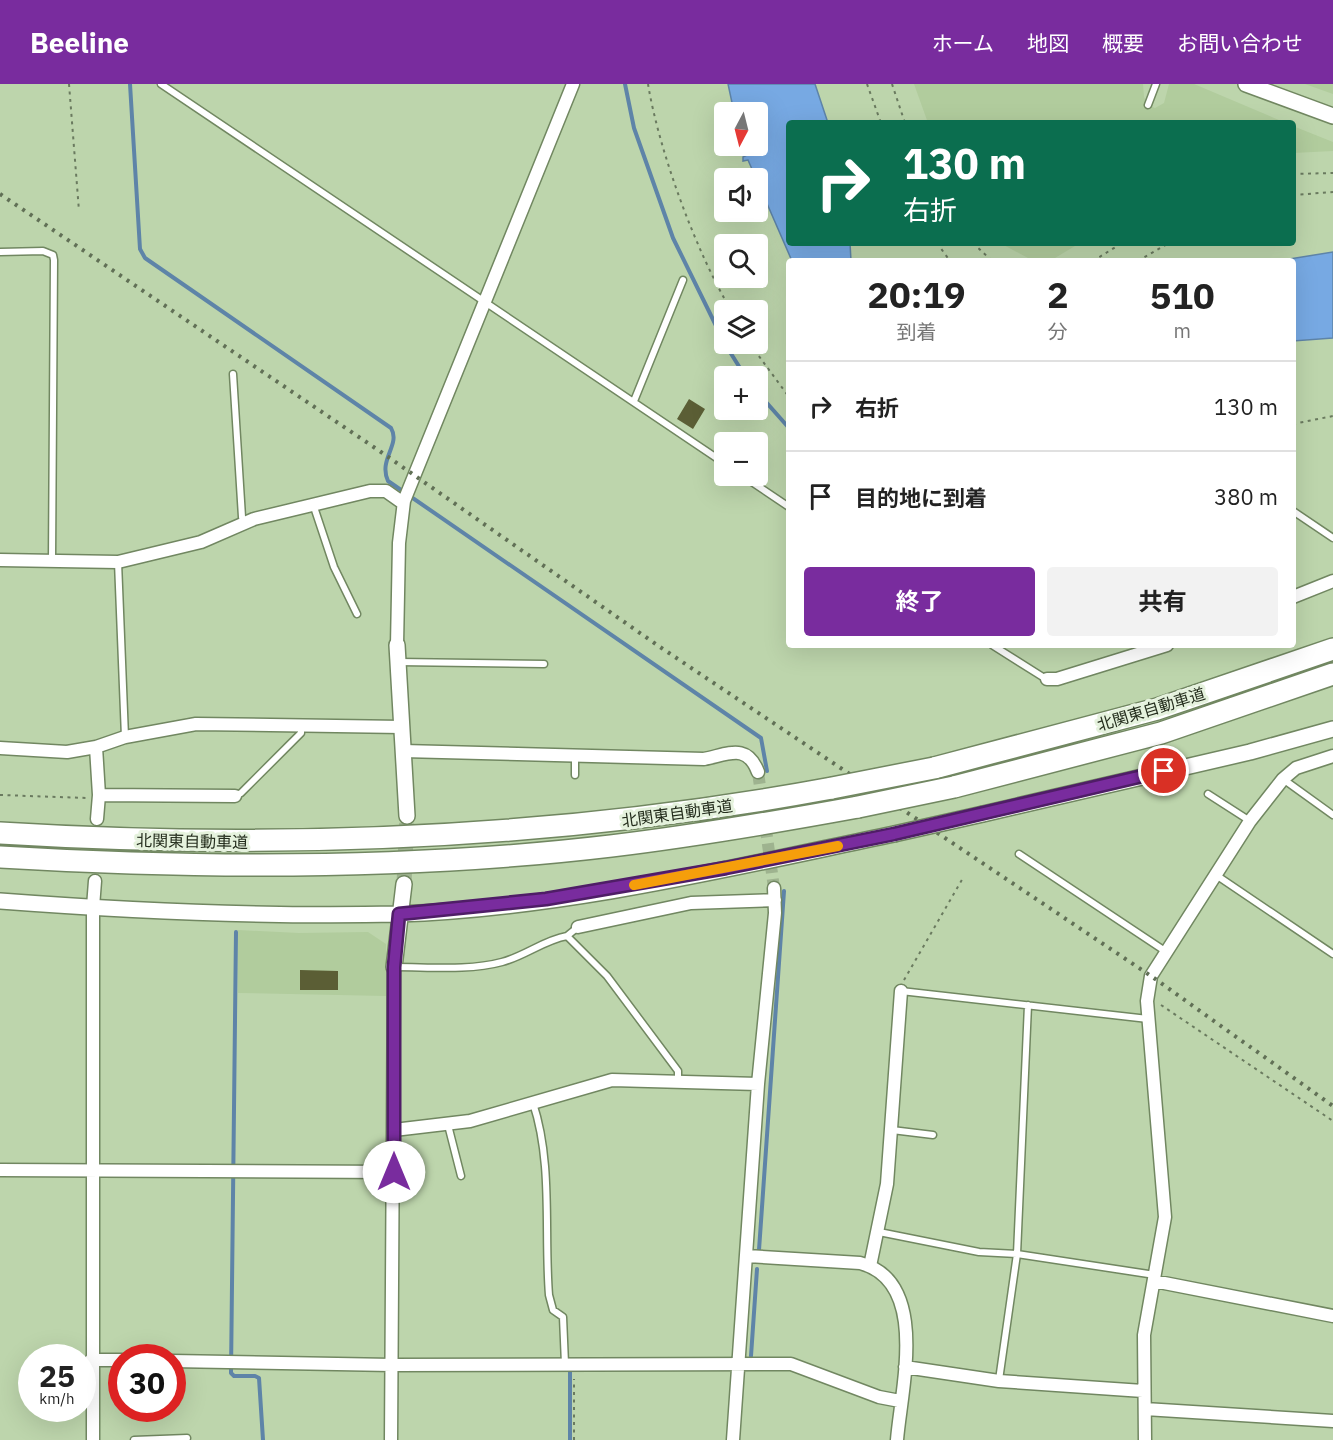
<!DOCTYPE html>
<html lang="ja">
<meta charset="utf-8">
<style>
:root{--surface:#fff;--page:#f2f2f2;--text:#222;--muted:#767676;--line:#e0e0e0;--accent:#792c9e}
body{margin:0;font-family:"IBM Plex Sans","Noto Sans JP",sans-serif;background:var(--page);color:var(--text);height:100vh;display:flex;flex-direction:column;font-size:22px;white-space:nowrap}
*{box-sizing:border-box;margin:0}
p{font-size:20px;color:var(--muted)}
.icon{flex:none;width:33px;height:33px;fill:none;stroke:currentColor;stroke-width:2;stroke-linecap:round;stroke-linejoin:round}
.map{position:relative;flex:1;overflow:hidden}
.details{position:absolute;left:786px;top:174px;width:510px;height:390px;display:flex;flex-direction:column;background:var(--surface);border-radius:6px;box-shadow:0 6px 24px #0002}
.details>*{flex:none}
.hud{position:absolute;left:786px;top:36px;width:510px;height:126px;border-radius:6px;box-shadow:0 6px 24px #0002;background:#0b6e4f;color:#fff;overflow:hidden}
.needle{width:39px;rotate:187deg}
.buttons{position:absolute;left:714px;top:18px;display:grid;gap:12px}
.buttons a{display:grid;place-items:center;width:54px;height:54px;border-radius:6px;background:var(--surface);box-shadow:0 6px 24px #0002;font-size:30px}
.speed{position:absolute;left:18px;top:1260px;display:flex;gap:12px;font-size:30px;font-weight:700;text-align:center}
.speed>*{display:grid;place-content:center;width:78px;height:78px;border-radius:50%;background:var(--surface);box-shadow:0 6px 24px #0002;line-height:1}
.speed small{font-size:15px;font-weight:400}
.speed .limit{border:9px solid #d22;background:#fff;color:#111}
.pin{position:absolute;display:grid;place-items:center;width:51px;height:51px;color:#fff;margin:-26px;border:3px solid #fff;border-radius:50%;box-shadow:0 2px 6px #0007}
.me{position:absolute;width:66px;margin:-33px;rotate:0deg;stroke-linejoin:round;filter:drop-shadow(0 0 4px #0008)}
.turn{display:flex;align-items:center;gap:21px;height:126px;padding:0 18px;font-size:27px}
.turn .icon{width:78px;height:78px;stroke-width:2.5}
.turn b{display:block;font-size:42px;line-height:51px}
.eta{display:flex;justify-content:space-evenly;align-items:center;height:102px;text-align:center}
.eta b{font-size:36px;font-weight:700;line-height:42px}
.button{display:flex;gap:12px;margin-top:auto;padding:12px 18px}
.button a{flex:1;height:69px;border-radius:6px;background:var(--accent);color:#fff;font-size:24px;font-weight:700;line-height:69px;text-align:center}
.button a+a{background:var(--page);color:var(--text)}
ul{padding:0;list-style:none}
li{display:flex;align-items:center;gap:18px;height:90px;padding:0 18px;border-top:2px solid var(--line)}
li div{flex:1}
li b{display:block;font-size:22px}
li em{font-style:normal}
header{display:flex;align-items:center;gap:36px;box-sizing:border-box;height:84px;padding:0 30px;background:var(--accent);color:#fff}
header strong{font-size:28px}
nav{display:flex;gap:33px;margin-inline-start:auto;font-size:21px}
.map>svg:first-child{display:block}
.built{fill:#b1cc9d}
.water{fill:#77a9e3;stroke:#5e84a8;stroke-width:1.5}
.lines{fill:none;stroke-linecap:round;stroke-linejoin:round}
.stream{stroke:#5e84a8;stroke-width:4}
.building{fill:#5b5e35}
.minor-tunnel{stroke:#9eb38f;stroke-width:12;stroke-dasharray:12 6;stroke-linecap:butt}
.tertiary-tunnel{stroke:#9eb38f;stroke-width:15;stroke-dasharray:15 8;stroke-linecap:butt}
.service-casing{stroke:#718761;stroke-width:9}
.minor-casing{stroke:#718761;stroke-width:15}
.tertiary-casing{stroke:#718761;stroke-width:18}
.motorway-casing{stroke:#718761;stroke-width:24}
.path{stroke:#6a7a5f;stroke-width:2;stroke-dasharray:3 4.5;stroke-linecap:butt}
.service{stroke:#fff;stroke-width:6}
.minor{stroke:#fff;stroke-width:12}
.tertiary{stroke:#fff;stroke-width:15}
.motorway{stroke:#fff;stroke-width:21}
.rail{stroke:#617056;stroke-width:4;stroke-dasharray:3 6;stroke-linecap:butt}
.tertiary-bridge-casing{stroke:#718761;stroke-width:18;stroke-linecap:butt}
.motorway-bridge-casing{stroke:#718761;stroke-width:24;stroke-linecap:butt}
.tertiary-bridge{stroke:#fff;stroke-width:15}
.motorway-bridge{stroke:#fff;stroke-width:21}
.route-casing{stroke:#4f1d67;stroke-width:15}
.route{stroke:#792c9e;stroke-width:10}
.slow{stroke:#f59e0b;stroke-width:10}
.labels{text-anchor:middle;stroke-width:6;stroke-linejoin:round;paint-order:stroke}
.street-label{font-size:16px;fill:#242d1d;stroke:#e5f2dd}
</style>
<header>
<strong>Beeline</strong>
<nav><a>ホーム</a><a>地図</a><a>概要</a><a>お問い合わせ</a></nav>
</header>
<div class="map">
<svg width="1333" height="1356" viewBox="0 0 1333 1356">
<rect width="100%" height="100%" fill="#bdd5ac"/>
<path class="built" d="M914,0H1143L1144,13L1148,21L1155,24L1164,19L1169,0H1194L1286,39H928Z
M1305,0H1333V10Z
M1293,42L1333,58V67L1293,69Z
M1000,159H1080L1055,174L1043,177L1028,174Z
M238,846L299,849L368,848L386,860V912L238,909Z"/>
<path class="water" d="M728,0H815L828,39H789V159H850L851,177H792L748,76L743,77V73L747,71L744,62H758V28H734Z
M1333,168V254L1293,257V177H1277Z"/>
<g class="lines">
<path class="stream" d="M130,0L140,165L145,174L391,344C401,361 378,375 388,397L761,654L767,687
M625,0L634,44L673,154L724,258
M725,260L745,292
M758,309L789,344
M236,848L231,1289L234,1292H255L259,1294L263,1356
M759,1166L784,807
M751,1272L757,1185
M570,1356V1288"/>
</g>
<path class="building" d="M689,315L705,325L693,345L677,335Z
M300,886L338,887V906H300Z"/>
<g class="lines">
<path class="minor-tunnel" d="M758,688L774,804"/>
<path class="tertiary-tunnel" d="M404,800L407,732"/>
<defs>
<path id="service" d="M161,0L724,379
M1148,21L1156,0
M0,168L43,167L53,171L54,176L52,476
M233,290L242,433L244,439
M634,317L683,196
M743,392L789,423
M313,420L334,483L357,530
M1293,427L1333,454
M118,478L125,653
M992,561L1046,595
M398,578L544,580
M575,691V672
M1283,695L1333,731
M1208,710L1250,737
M235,712L241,709L301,649V643
M1019,770L1165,867
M1216,791L1333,870
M578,843L567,852L607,892L678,987V996
M395,883C430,883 469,887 502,878C525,872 544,856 567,852
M901,907L1148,935
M533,1019C553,1079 544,1148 549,1211L553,1226L563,1233L565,1280
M448,1041L461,1092
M892,1046L933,1051
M879,1148L979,1168L1017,1170L1155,1191
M999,1296L1017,1170L1028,921
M134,1356L187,1354"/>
<path id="minor" d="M0,476L118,478L201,458L254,435L370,407H386L403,419
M1293,513L1333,497
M397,561L399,459L404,417L573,0
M1047,595H1057L1167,561
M96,663L99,711L97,735
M0,664L67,668L96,663L125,653L196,640L402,643
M403,667L704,675C729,670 747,659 758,688
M99,711L235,712
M578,843L691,819L775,816
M394,1046L470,1037L612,996L758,1000
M0,1086L394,1088
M747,1172L860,1179C930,1197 901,1305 897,1356
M870,1182L887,1100L901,907
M1154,1197L1333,1232
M91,1276H122
M172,1277L392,1281L791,1280L879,1313L900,1317
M905,1283L999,1297L1143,1307
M1145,1325L1333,1337
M93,1356V823L95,797
M391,1356L394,883
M733,1356L758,1000L775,829L774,804
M1145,1356L1144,1251L1165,1133L1147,917L1151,892L1250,737L1283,695L1296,684L1333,672"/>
<path id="tertiary" d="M1246,0L1333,32
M397,561L407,732
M983,730L1250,668L1333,645
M0,817C132,827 266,833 398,830C561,825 735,783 894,750
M394,883L404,800"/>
<path id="motorway" d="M934,684L1157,625L1333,565
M954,703L1161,649L1333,590
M0,749C279,766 557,755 832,704
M0,773C203,785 409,786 611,762C694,752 776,738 858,723"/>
</defs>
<use href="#service" class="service-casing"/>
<use href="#minor" class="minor-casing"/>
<use href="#tertiary" class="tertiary-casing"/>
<use href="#motorway" class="motorway-casing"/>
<path class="path" d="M69,0L79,127
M648,0C659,67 696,168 731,226
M867,0L881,39
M892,0L905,39
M1293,90L1333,89
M1293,111L1333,108
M937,159L950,177
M973,159L992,177
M1093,177L1122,159
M1138,177L1169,159
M750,260L789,313
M1293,340L1333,332
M0,711L87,714
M904,896L963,794
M1161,921L1333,1037
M574,1356V1295"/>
<use href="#service" class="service"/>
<use href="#minor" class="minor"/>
<use href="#tertiary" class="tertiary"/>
<use href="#motorway" class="motorway"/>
<path class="rail" d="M0,110L381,368L660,563L1151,892L1333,1022"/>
<defs>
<path id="tertiary-bridge" d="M894,750L983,730"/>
<path id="motorway-bridge" d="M832,704L934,684
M858,723L954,703"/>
</defs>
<use href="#tertiary-bridge" class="tertiary-bridge-casing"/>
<use href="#motorway-bridge" class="motorway-bridge-casing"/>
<use href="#tertiary-bridge" class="tertiary-bridge"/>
<use href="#motorway-bridge" class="motorway-bridge"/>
</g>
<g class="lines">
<defs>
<path id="route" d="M394,1088V883L399,830L546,815L726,784L894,750L1164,687"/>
</defs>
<use href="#route" class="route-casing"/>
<use href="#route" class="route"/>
<path class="slow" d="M634,801L838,762"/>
</g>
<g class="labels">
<g class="street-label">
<text transform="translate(1151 625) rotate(-17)" y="6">北関東自動車道</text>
<text transform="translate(677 729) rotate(-8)" y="6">北関東自動車道</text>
<text transform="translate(192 757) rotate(1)" y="6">北関東自動車道</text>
</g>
</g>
</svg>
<div class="buttons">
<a><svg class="needle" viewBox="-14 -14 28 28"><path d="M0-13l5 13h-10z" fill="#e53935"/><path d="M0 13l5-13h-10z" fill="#767676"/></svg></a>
<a><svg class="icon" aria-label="sound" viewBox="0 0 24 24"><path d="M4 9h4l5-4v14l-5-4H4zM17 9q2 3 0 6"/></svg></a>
<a><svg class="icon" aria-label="search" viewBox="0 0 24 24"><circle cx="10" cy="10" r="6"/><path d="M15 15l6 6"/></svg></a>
<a><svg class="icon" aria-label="layers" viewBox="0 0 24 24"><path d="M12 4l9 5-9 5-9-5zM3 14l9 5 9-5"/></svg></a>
<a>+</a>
<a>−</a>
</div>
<div class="speed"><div>25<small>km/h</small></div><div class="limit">30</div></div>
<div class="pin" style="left:1164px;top:687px;background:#d93025"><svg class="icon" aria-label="arrive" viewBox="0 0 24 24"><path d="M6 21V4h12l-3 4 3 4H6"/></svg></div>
<svg class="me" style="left:394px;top:1088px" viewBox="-20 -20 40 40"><circle r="19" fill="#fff"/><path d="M0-13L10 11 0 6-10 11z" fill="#792c9e"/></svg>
<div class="hud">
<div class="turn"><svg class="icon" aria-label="right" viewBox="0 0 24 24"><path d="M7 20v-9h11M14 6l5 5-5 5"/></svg><div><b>130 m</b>右折</div></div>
</div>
<section class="details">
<div class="eta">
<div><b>20:19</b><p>到着</p></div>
<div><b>2</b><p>分</p></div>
<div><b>510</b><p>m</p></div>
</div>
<ul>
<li><svg class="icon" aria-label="right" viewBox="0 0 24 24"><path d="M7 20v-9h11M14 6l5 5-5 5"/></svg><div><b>右折</b></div><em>130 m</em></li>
<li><svg class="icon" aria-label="arrive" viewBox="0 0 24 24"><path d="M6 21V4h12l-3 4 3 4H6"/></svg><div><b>目的地に到着</b></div><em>380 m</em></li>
</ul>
<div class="button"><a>終了</a><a>共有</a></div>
</section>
</div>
